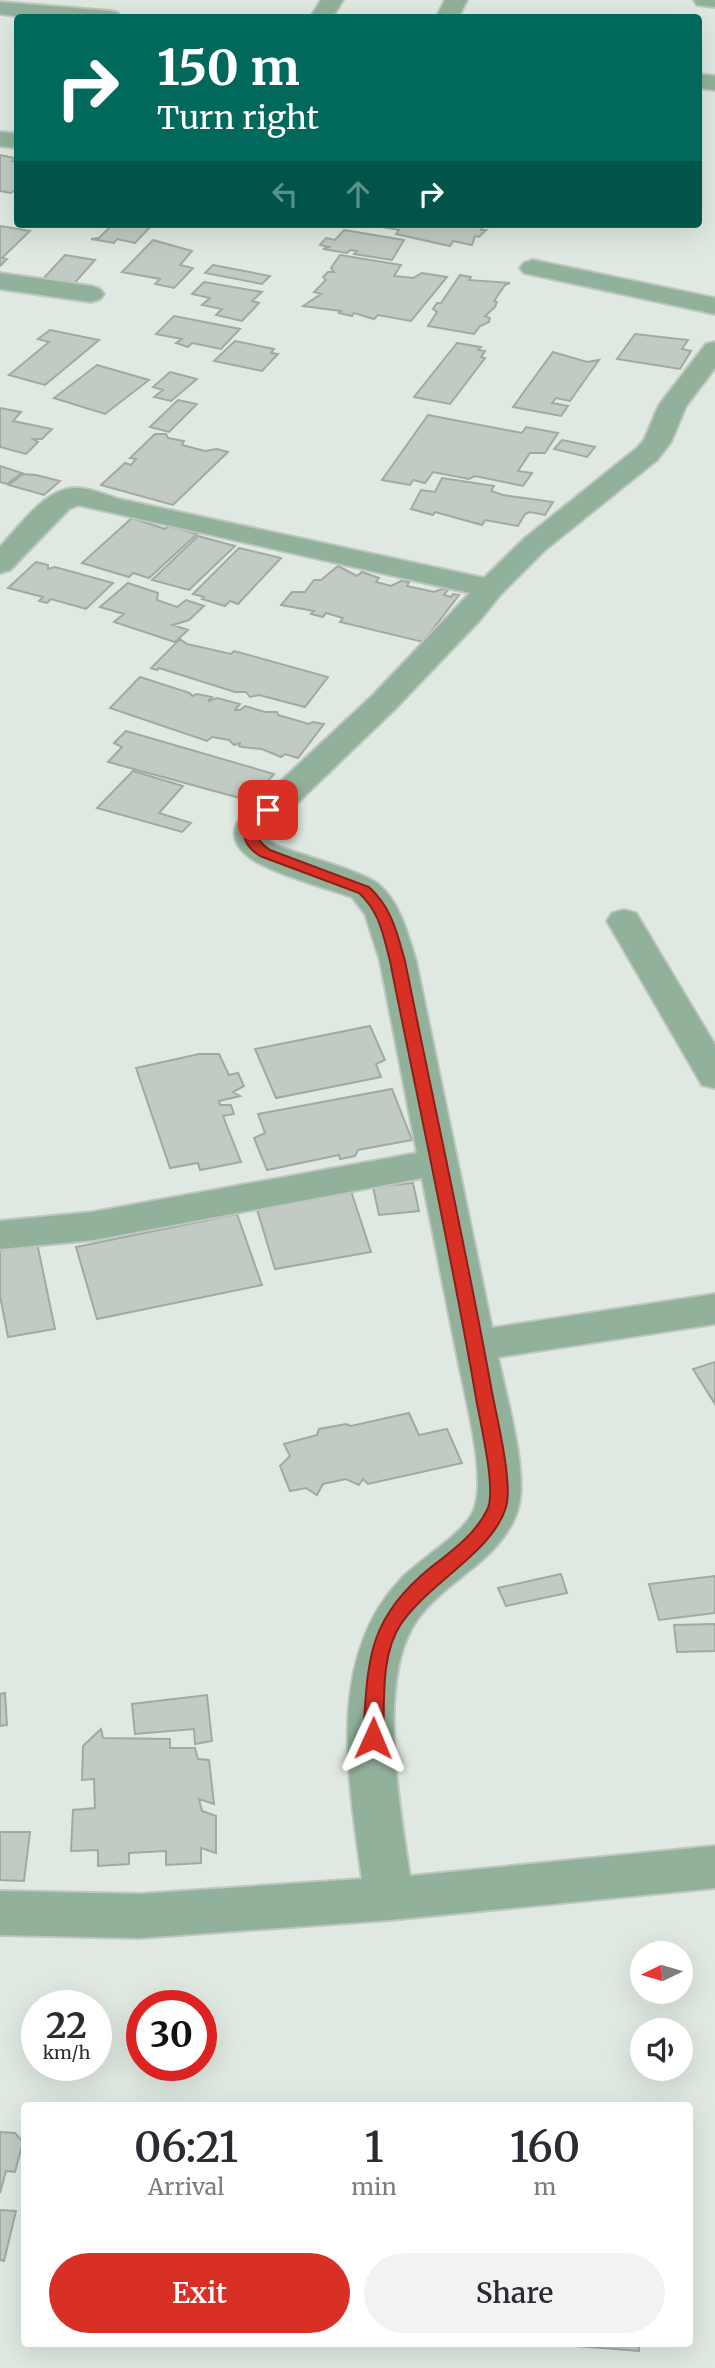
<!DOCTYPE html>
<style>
:root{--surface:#fff;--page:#f2f2f3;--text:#2b2b33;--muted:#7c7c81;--accent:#d93025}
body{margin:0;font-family:Merriweather,serif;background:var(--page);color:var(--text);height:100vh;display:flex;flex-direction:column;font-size:26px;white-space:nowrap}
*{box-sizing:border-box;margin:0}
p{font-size:23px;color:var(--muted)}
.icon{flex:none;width:38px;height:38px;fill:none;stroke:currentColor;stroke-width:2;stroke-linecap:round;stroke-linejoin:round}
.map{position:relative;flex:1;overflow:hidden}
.panel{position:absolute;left:21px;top:2102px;width:672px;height:245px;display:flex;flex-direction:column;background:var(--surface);border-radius:7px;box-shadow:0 7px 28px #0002}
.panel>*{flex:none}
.hud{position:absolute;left:14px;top:14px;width:688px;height:214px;border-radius:7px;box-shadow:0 7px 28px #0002;background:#00695c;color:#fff;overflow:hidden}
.needle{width:46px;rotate:265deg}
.fabs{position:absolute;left:630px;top:1941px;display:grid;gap:14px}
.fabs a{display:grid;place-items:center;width:63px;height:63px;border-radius:50%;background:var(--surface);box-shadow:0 7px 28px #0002;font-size:35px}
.speed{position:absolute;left:21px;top:1990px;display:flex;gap:14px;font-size:35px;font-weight:700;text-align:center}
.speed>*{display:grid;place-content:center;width:91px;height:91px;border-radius:50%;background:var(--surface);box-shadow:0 7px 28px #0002;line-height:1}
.speed small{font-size:18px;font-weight:400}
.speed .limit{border:10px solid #d22;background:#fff;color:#111}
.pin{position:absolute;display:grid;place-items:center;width:60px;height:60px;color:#fff;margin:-30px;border-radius:14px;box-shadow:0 4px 10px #0006}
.me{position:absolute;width:77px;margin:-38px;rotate:1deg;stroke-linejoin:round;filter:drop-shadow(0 0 5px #0008)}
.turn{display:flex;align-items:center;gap:24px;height:147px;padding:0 28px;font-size:32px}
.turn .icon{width:91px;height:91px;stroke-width:2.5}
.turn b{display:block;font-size:49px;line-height:60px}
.lanes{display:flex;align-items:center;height:66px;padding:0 28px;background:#0003;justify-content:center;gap:35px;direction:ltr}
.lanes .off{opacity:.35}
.eta{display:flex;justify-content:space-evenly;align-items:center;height:119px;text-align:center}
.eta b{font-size:42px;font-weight:600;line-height:49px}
.action{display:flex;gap:14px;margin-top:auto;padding:14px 28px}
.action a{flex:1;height:80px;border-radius:42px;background:var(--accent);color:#fff;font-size:28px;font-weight:600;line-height:80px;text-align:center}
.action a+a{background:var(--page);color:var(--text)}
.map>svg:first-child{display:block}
.building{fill:#c1cbc3;stroke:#a0aaa2;stroke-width:2}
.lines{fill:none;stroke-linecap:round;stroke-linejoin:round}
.minor-casing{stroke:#bdc6bf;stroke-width:4}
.minor{fill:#92b19a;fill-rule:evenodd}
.route{fill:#d93025;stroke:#8d1f18;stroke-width:2}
</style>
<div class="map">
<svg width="715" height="2368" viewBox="0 0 715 2368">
<rect width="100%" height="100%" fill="#dfe9e1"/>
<path class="building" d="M0,155L14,158L12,161L18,162V188L11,193L0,191Z
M113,224H153L135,243L117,239L114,243L91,239L99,238Z
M365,224H479L485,225L481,230H486L479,237L475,236L472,245L453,241L450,246L396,234L399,230Z
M0,226L30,231L2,258L7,259L0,266Z
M344,230L404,240L392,260L354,254L357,251L350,250L347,253L323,249L329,247L320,245L326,238L335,240Z
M153,240L192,251L180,265L193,268L174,288L155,284L160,279L122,272Z
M65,255L95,260L71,287L41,281Z
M340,255L401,265L394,276L413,278L422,273L447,277L411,321L378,315L374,319L354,313L352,316L339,313L341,311L303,306L321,294L314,292L326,280L323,277L328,272H334L331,268Z
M213,265L270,276L262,284L205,273Z
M460,275L471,277L469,280L510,283L505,285L494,301L497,302L495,307L485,316L490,318L489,322L480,326L474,334L428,326L437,312L433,309L437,303H441Z
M204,282L262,292L252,301L259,303L242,321L216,315L222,309L202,305L210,298L192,294Z
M174,316L240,329L221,349L192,343L188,347L176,343L182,339L156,334Z
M50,330L99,340L45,385L9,375L49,342L38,339Z
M635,334L688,340L682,349L691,351L680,369L617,359Z
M235,341L274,349L271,353L278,354L262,371L214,361Z
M457,343L481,347L478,350L485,351L481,357L485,358L450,404L414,397Z
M553,352L587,362L599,360L570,401L556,398L552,403L568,406L561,416L513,407Z
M97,365L149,380L105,414L54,398Z
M170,372L197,379L171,401L154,397L163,390L153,387Z
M178,400L197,404L169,432L150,427Z
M0,408L21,412L13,421L52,429L42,439H33L38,442L26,454L0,447Z
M428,415L522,433L526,427L558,433L545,453H530L518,471L532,473L523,486L475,476L469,479L433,472L425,483L413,480L410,485L382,480Z
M155,434H166L168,438L184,441L182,445L205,451L217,449L228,452L173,505L101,485L125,463L131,465L136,459L130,458Z
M562,440L595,447L587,457L554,449Z
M0,466L22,473L7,484L0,482Z
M23,474L36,475L60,481L44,495L9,485Z
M442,478L494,486L491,491L503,495L553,502L545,515L530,512L525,514L518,526L485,520L482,525L435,512L433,515L411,509L421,490L435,492Z
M132,518L165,529L168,526L197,534L149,578L133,573L129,577L82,563Z
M198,536L235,546L189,590L152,580Z
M239,548L281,558L238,604L230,601L225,606L202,599L204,597L193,594Z
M36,562L48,565V569L55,567L113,583L86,609L51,599L47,603L39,601L43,597L8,588Z
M338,566L357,576L362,572L379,578L376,582L391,586L401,581L409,582L407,586L434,592L442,589L448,590L444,595L451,597L453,594L459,595L423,642L340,622L343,618L326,613L323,617L311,614L314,611L281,605L292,592H305L314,580H321Z
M128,583L158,593L157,600L177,607L186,600L204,606L189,620L173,625L188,630L175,642L114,622L124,614L100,607Z
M180,639L187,644L231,654L234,651L328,677L305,707L259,695L250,697L246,692H235L159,668L157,670L151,668Z
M140,677L190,693L192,696L197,694L212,697L208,701L217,698L240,704L235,710H240L245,706L265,712H277L278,715L309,724L313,722L324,724L298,758L285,754L281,757L262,749L242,747L239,746L240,743L234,745L229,740L212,737L207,741L110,708Z
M126,731L274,774L251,801L108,762L122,747L114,743Z
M133,771L183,786L159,813L191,823L182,832L97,808Z
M370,1026L385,1060L376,1064L381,1077L276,1098L255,1049Z
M199,1054H219L229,1075L238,1073L244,1086L233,1092L240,1096L219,1101L220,1105H231L234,1114L223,1116L241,1162L200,1170L198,1163L170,1168L136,1068Z
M392,1089L412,1140L358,1150L355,1156L340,1159L339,1155L267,1170L254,1138L265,1133L258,1114Z
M413,1183L419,1211L379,1215L373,1187Z
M351,1191L371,1252L275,1269L256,1206Z
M237,1214L262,1285L97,1319L76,1247Z
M37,1243L55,1329L8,1337L0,1296V1250Z
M715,1362V1404L693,1369Z
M409,1413L419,1435L447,1429L462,1463L368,1484L363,1479L359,1485L346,1479L323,1484L317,1495L306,1488L290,1491L280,1466L290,1456L284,1444L317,1435L319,1429L346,1424L351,1426Z
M561,1574L567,1593L506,1606L498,1588Z
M715,1576V1613L659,1620L649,1584Z
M715,1624V1651L677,1652L674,1625Z
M5,1693L7,1725L0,1726V1694Z
M207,1695L212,1741L195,1744L194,1729L135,1734L132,1704Z
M101,1729L103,1738L170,1739V1748H195L198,1759L209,1760L214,1804L199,1799L202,1811L216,1816V1853L201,1848V1863L166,1865V1851L129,1853V1864L98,1866V1850L71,1851L73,1810L95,1808L94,1779L82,1780L83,1746Z
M0,1832H30L24,1881L0,1880Z
M0,2132L15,2133L23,2142L15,2172L6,2171L0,2193Z
M0,2210L16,2211L4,2261L0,2260Z
M538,2343H639V2351Z"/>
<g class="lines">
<defs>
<path id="minor" d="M321,0H343L332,18H310Z
M445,0H467L458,18H436Z
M694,0H715V7L697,5Z
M0,2L110,11L118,13L121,18H33L0,14Z
M698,74L715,76V90L698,88Z
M0,132L18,134V148L0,146Z
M533,260L715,298V314L524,273L520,268L524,263Z
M0,273L91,286L100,289L104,294L100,299L91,302L0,289Z
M715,342V368L686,406L671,442L657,460L545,550L501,594L480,620L395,709L267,832L268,839L277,846C299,854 363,872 378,884C400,902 408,935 416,961L492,1328L715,1294V1324L498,1357C506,1396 527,1467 519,1505C514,1527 497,1547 481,1561C458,1581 427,1601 412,1628C378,1688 400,1810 410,1876L715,1846V1888L389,1920L139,1938L0,1935V1891L139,1894L362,1879C349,1781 325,1660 400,1580C418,1560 468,1532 475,1507C486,1471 464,1393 457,1355C445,1296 434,1237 422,1178L93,1240L0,1249V1221L93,1212L417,1153L380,961L365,914L352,897C328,889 266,871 249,857C236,847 230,834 239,820L373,695L470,593L78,505L69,509L10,570L0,573V547C20,526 45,488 76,488C90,488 106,495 119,499L484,578L525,538L637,448L644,440L659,405L706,344Z
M624,910L636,913L715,1045V1088L702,1085L607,921L612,913Z"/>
</defs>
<use href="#minor" class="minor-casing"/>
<use href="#minor" class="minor"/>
</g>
<path class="route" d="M268,806L275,810L258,828C257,839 260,843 270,850L369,887C392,908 397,933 405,961C434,1105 466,1248 492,1392C497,1418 513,1484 506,1507C493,1552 427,1584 401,1624C380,1655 385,1702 383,1738L380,1743L373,1746L366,1743L363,1738C368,1662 366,1620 430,1568C451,1552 477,1533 488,1508C496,1487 480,1422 476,1398C451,1252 419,1107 390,961C383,935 380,912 359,893L260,856C248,848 243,841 244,827L263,807Z"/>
</svg>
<div class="fabs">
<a><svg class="needle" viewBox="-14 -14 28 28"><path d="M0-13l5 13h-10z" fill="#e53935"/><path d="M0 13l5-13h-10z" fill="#7c7c81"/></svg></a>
<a><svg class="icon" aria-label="sound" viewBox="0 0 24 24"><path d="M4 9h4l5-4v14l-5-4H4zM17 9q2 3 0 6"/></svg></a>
</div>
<div class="speed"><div>22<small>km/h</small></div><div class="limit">30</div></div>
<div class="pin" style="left:268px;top:810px;background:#d93025"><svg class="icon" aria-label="arrive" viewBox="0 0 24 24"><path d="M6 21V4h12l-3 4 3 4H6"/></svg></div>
<svg class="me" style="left:373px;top:1738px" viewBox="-20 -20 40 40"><path d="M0-17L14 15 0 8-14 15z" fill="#d93025" stroke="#fff" stroke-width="4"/></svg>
<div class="hud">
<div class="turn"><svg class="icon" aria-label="right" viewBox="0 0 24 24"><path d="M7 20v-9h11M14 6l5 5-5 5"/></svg><div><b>150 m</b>Turn right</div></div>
<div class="lanes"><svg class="icon off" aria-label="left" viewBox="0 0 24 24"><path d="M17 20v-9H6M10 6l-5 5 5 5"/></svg><svg class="icon off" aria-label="ahead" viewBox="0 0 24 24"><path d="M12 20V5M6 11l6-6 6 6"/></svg><svg class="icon" aria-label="right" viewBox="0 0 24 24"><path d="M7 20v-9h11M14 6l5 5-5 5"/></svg></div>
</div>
<section class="panel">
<div class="eta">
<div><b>06:21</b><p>Arrival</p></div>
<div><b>1</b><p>min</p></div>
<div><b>160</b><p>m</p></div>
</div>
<div class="action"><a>Exit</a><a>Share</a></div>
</section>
</div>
